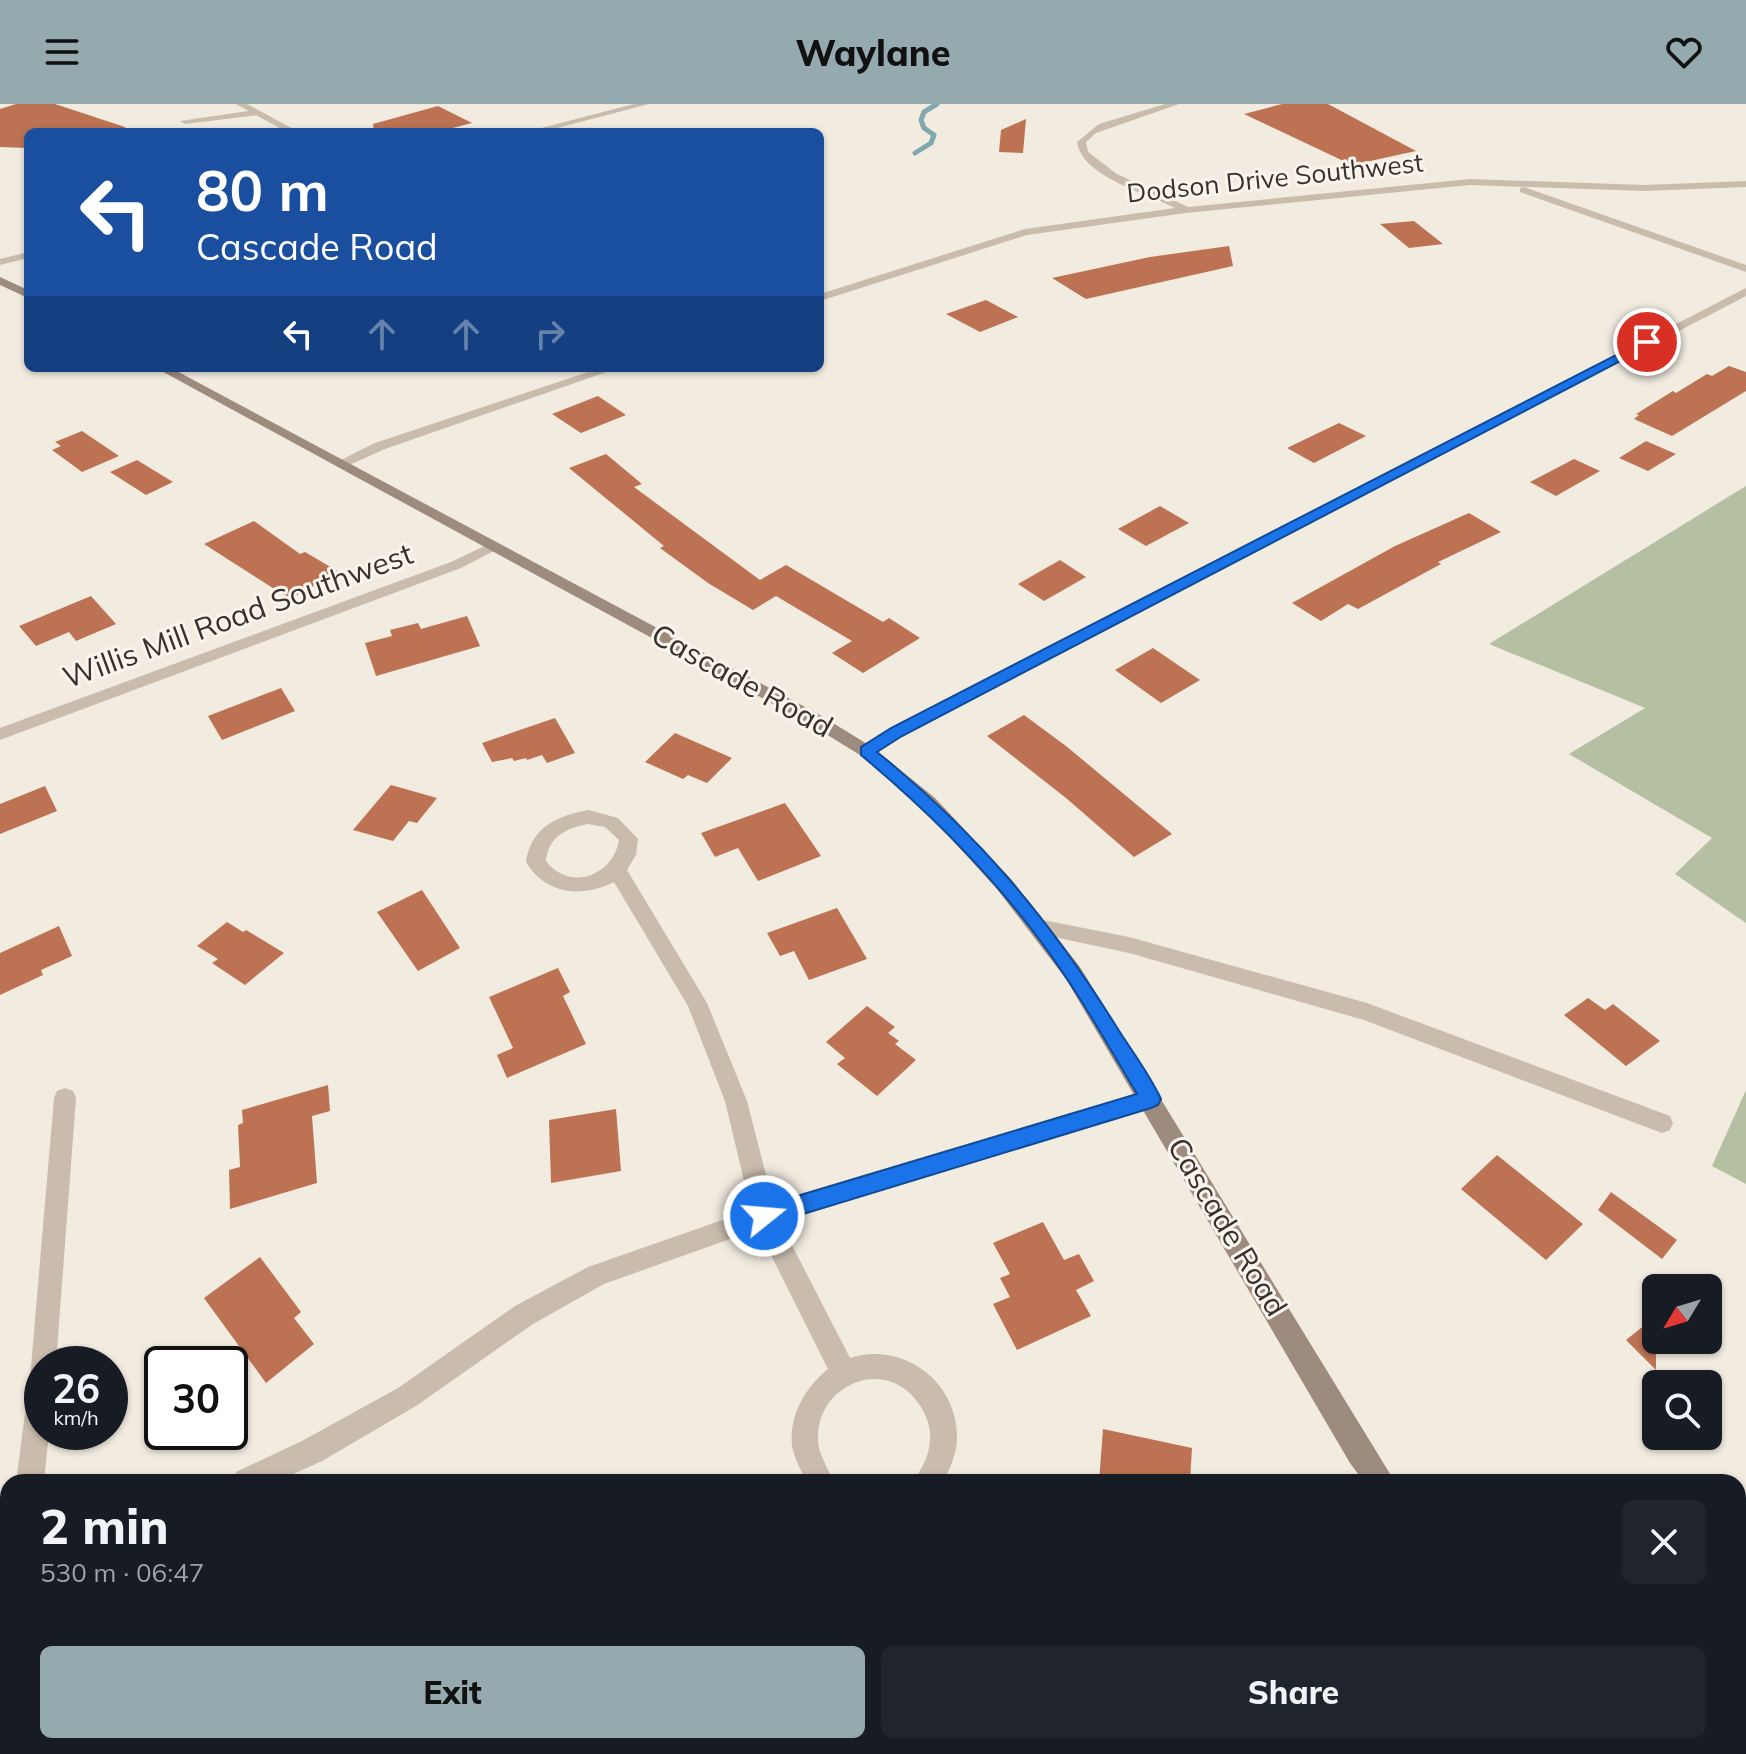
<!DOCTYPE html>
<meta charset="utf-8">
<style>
:root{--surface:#171b24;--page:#20242c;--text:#f1f3f6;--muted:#9ea1a6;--accent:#94aaae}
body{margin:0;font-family:Mulish,sans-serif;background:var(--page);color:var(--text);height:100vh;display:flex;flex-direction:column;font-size:30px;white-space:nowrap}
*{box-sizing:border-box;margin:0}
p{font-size:26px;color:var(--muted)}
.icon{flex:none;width:44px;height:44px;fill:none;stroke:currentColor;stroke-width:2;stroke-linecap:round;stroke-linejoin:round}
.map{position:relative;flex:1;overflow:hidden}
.drawer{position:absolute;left:0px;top:1370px;width:1746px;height:280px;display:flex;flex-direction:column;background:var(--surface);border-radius:24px 24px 0 0;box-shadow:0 2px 6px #0004}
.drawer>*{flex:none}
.guide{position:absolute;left:24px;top:24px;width:800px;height:244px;border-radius:12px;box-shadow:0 2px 6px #0004;background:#1a4fa0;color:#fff;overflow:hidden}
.needle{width:52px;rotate:232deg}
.tools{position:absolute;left:1642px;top:1170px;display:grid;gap:16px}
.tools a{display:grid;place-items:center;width:80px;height:80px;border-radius:12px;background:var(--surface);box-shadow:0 2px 6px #0004;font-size:40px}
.speed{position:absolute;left:24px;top:1242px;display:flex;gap:16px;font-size:40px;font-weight:700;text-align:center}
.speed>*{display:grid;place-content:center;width:104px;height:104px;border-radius:50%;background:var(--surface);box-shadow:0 2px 6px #0004;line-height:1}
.speed small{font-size:20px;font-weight:400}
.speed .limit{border:4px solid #111;border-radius:12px;background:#fff;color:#111}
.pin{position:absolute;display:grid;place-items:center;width:68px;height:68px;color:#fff;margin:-34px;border:4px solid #fff;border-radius:50%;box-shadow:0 2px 8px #0007}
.me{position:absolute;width:88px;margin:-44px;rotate:73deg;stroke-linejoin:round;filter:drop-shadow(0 0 6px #0008)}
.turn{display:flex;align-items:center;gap:28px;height:168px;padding:0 40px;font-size:36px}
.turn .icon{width:104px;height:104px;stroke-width:2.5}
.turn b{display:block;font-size:56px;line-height:68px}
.lanes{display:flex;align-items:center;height:76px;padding:0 40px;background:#0003;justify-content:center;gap:40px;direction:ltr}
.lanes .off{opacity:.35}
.round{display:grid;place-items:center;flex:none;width:84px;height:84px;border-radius:12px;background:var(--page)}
.headline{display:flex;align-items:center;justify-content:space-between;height:136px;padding:0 40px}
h1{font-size:48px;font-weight:800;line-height:60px}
.cta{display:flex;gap:16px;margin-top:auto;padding:16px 40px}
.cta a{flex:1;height:92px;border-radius:12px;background:var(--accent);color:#111;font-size:32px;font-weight:800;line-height:92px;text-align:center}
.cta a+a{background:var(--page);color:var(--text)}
header{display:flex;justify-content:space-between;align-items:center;height:104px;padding:0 40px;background:var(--accent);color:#111;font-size:36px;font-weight:800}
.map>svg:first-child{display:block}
.green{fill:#b4c0a1}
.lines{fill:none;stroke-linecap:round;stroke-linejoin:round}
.stream{stroke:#81a8ad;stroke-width:5}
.building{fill:#bd7353}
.service{fill:#c9bcad;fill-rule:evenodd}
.minor{fill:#c9bcad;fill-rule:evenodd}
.secondary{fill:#9d8b7e;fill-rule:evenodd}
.route{fill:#1a73e8;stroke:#114b97;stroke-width:2}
.labels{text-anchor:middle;stroke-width:6;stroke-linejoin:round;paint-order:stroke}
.far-street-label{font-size:26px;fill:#38302b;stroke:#f9f4ed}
.street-label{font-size:30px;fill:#38302b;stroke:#f9f4ed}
</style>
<header><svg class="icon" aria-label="menu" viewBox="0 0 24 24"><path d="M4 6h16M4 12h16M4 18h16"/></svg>Waylane<svg class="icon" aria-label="heart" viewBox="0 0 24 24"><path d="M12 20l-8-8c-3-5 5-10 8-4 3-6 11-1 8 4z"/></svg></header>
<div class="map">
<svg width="1746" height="1650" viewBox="0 0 1746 1650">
<rect width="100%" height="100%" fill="#f1ebe0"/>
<path class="green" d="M1746,382V819L1675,770L1712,734L1569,650L1645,604L1489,540Z
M1746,986V1080L1712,1062Z"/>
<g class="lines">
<path class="stream" d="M915,49L931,39L934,31L924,24L921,16L924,8L937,0"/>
</g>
<path class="building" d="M16,0H55L125,23L124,28H28V44L0,43V5Z
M1282,0H1328L1416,47L1352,61L1244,10Z
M438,2L472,19L437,28H374L373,20Z
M1026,15L1023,49L999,48L1001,26Z
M1414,117L1443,140L1409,144L1380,120Z
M1229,142L1233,162L1086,195L1052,174L1150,153Z
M986,196L1018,213L980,228L946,210Z
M1729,262L1746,268V287L1672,332L1634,315L1639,311L1636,310L1673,287L1676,289L1707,270L1712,272Z
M598,292L626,311L581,329L552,310Z
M1339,319L1366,332L1314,359L1287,344Z
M82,327L119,352L82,368L52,346L61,342L55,338Z
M1646,337L1676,350L1648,367L1619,354Z
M606,350L642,380L634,383L760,476L786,461L883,518L889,514L920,534L863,569L832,549L852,537L776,492L753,506L708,479L660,444L664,442L569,364Z
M1574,355L1600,367L1556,392L1530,378Z
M137,356L173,378L146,391L110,368Z
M1160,402L1189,419L1146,442L1118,425Z
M1469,409L1501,428L1438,458L1441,460L1358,505L1348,500L1321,517L1292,499L1395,442Z
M254,417L300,450L305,448L339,468L290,495L204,440Z
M1060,456L1086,473L1044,497L1018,480Z
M91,492L116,520L76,537L69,528L36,542L19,522Z
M467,512L480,542L376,572L365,539L392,532L390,526L418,519L421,525Z
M1153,544L1200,576L1161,599L1115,566Z
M281,584L295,607L222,636L208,612Z
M1024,611L1066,642L1172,730L1134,753L1066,694L987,632Z
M555,614L575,649L547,659L542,651L527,656L526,654L514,657L512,654L492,658L482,639Z
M675,629L732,654L707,679L688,671L683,675L645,658Z
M391,681L437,694L417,719L409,717L393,737L353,726Z
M45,682L57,707L0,730V700Z
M785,699L821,752L758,777L738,744L715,753L701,729Z
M422,786L460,844L418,867L377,808Z
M837,804L867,855L809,876L794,847L780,852L767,829Z
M227,818L243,828L246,826L284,849L245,881L212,859L218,855L197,842Z
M59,822L72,852L41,866L43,871L0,891V849Z
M558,864L570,888L563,892L586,940L507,974L497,951L513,944L489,893Z
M1588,894L1605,906L1613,900L1660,937L1626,962L1564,911Z
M867,902L895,923L888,929L899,937L895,940L916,956L877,992L837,960L845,954L826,938Z
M328,981L330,1007L312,1012L317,1079L230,1105L229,1066L240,1063L238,1021L243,1019L242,1006Z
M616,1005L621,1067L551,1079L549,1016Z
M1497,1051L1583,1120L1546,1156L1461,1085Z
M1611,1088L1677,1136L1662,1155L1598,1106Z
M1043,1118L1064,1156L1079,1150L1094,1177L1076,1186L1091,1212L1017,1246L993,1200L1010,1193L1000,1174L1010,1170L993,1139Z
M260,1153L301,1208L294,1214L314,1240L266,1279L204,1194Z
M1656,1212V1266L1626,1236Z
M1103,1325L1192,1344L1190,1378H1099Z"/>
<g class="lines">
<path class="service" d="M255,6L258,11L185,20L180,17Z"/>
<path class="minor" d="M236,0H247L299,28H287Z
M634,0H649L542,28H526Z
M1165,0H1179L1096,29L1086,38L1088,48L1117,70L1188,103L1470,75L1644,81L1746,77V83L1644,87L1470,81L1186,109L1027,131L820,197V190L1025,125L1175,104C1147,89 1082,73 1077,38L1099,20Z
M1524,83L1746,161V168L1520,88V84Z
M28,148V154L0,161V155Z
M1746,184V192L903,632L866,653L857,647L891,624Z
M600,264H618L385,345L345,363L333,360L375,339Z
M493,438L498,439V445L461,464L0,636V624L451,458Z
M588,706L618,714L638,735L636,751L627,766L707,899L747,997L773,1098L1151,985L1159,988L1162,995L1159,1002L780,1118L850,1254C903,1237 959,1278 957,1336C956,1351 950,1365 943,1378H914C919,1367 927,1357 929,1344C932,1329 929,1316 921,1303C886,1246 808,1284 819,1344C822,1355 829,1367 834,1378H806C802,1367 794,1354 792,1342C789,1311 805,1284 828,1265L758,1125L604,1180L533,1220L416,1302L322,1357L276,1378H232L236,1368L302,1337L398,1284L515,1202L588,1163L751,1106L725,997L688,902L614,778C582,794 546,791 526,758C531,723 557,712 588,706ZM588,720L605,723L619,736C613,772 570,788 546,757C548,733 566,724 588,720Z
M1038,815L1129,833L1367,899L1670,1012L1673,1019L1670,1026L1662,1029L1364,916L1129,849L1031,828L1028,823L1031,818Z
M65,984L73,987L76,994L56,1260H42V1328H49L44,1378H16L31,1263L54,994L57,987Z
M8,1457V1486L0,1489V1460Z
M8,1634V1642H35L39,1650H7L5,1642Z"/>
<path class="secondary" d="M0,173L28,186V194L0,181Z
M156,264H171L820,611L872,643L935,694L1011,775L1080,863L1395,1378H1364L1350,1359L1066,875L997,785L923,704L860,651L808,619Z
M1587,1642H1621L1625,1650H1590Z"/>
</g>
<path class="route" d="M1647,235L1653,238L1651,241L902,632L877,648C976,728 1049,814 1116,922C1131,946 1149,969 1161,995L1158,1001L1151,1004L764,1122L757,1119L754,1112L757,1105L764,1102L1137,990C1114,952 1092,912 1067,875C1011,790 939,716 861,651V643L891,624Z"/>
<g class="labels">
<g class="far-street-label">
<text transform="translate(1275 74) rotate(-6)" y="9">Dodson Drive Southwest</text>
</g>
<g class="street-label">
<text transform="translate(238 512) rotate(-20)" y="10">Willis Mill Road Southwest</text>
<text transform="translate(742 577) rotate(29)" y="10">Cascade Road</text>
<text transform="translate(1227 1123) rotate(59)" y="10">Cascade Road</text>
</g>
</g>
</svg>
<div class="tools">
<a><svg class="needle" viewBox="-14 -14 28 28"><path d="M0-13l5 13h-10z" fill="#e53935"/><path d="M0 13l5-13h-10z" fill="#9ea1a6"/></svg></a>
<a><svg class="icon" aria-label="search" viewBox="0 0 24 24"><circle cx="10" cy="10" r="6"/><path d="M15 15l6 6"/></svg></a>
</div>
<div class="speed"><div>26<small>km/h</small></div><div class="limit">30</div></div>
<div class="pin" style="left:1647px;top:238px;background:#d93025"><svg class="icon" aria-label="arrive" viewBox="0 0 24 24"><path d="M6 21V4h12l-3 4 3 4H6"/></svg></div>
<svg class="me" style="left:764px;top:1112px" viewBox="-20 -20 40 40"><circle r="17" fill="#1a73e8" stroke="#fff" stroke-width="3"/><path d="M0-11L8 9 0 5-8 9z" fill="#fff"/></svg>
<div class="guide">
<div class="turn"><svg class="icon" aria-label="left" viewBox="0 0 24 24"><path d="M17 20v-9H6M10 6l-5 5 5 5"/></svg><div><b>80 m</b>Cascade Road</div></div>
<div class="lanes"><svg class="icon" aria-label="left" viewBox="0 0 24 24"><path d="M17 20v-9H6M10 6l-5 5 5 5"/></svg><svg class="icon off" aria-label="ahead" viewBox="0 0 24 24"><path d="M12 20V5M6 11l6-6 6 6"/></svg><svg class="icon off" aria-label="ahead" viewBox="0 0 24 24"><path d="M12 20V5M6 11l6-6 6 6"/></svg><svg class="icon off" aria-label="right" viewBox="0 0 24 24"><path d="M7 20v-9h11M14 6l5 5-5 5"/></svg></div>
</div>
<section class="drawer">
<div class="headline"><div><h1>2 min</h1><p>530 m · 06:47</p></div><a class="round"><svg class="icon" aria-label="close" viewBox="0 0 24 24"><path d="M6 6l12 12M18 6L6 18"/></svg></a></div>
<div class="cta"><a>Exit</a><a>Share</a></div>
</section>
</div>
